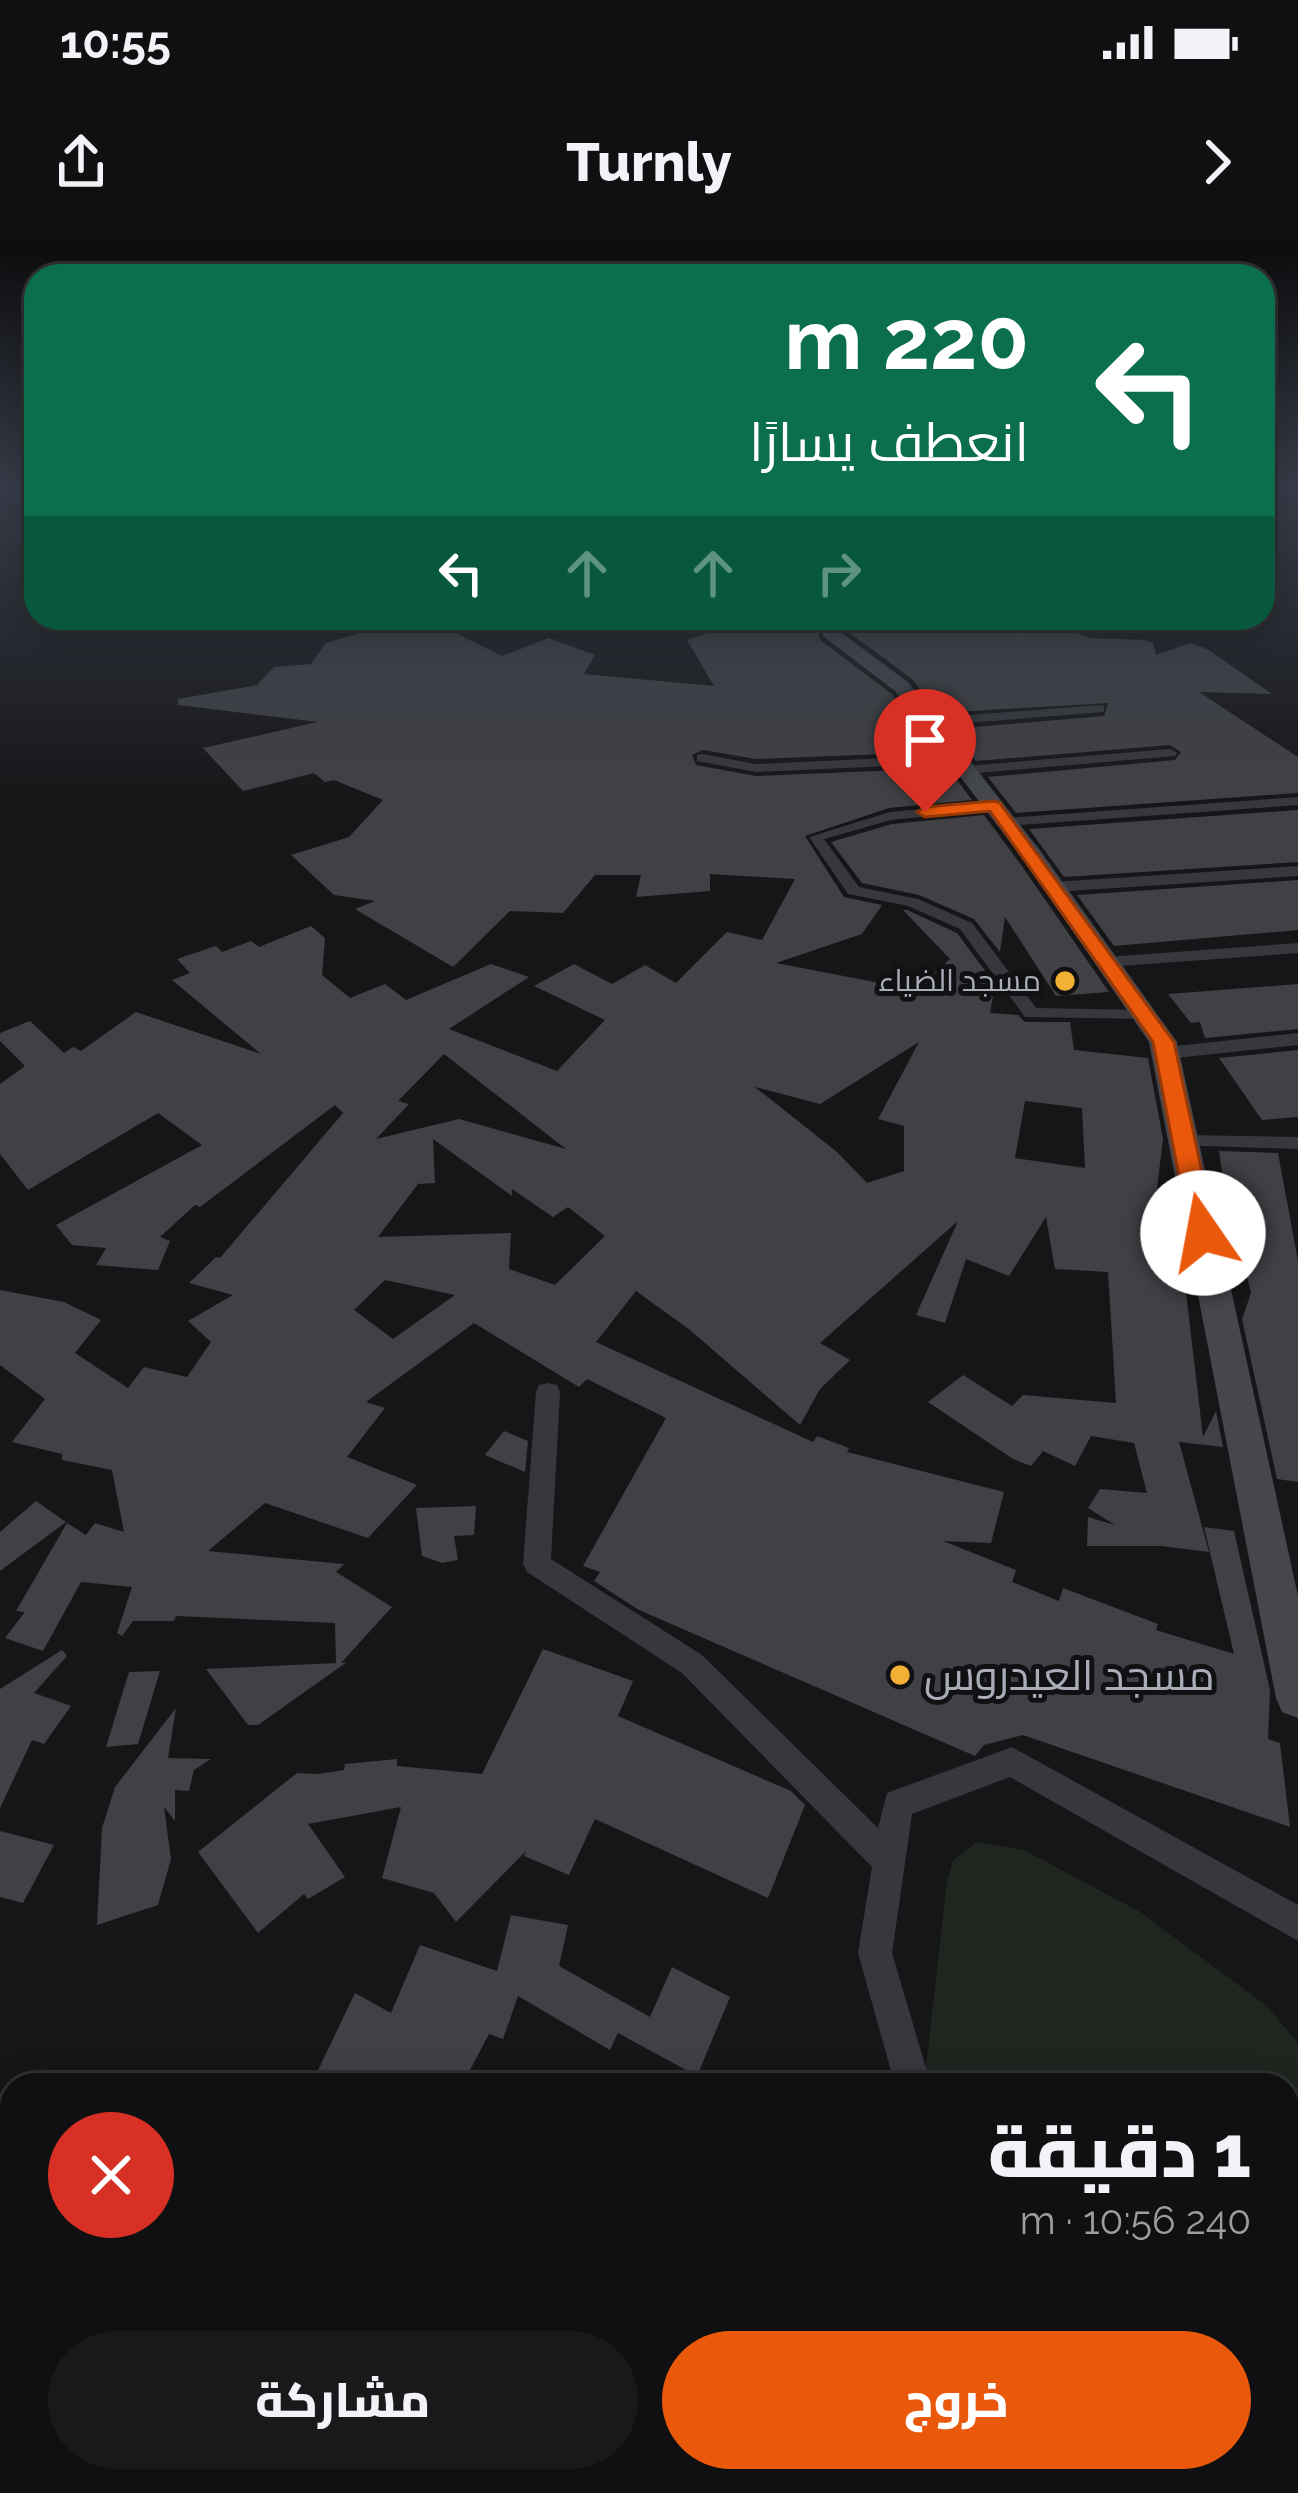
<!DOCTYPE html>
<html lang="ar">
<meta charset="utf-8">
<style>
:root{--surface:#101012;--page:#19191b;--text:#f1f3f6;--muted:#9c9d9f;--line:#303032;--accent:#ea580c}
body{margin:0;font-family:Raleway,Cairo,sans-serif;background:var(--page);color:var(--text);direction:rtl;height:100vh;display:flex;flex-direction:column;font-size:45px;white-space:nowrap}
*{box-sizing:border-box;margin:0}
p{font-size:39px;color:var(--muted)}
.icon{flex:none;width:66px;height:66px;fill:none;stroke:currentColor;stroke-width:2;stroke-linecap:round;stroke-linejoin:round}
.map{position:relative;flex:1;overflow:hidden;direction:ltr}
.drawer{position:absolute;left:0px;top:1833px;width:1299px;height:420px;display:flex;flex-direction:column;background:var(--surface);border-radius:36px 36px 0 0;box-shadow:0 6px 30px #0003,0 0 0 3px var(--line);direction:rtl}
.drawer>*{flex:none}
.banner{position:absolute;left:24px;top:24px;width:1251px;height:366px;border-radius:36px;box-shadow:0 6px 30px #0003,0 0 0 3px var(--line);direction:rtl;background:#0b6e4f;color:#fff;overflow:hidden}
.pin{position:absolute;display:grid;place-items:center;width:102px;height:102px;color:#fff;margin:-123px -51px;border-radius:50% 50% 50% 0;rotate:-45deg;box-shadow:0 0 12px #0007}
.pin .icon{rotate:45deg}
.me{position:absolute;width:132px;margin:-66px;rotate:348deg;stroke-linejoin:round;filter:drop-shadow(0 0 9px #0008)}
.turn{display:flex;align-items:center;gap:42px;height:252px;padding:0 48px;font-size:54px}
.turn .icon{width:156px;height:156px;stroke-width:2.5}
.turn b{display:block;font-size:84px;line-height:102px}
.lanes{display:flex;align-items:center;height:114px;padding:0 48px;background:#0003;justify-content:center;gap:60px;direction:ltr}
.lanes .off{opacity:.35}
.round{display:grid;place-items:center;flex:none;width:126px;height:126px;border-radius:63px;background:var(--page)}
.overview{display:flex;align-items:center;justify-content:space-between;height:204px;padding:0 48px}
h1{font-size:72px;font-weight:800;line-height:90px}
.action{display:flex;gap:24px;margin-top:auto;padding:24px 48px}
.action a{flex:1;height:138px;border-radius:72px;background:var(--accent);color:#fff;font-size:48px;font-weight:800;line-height:138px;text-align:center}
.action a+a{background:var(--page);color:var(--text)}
.status{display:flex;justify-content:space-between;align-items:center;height:84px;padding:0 60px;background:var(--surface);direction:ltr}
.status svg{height:33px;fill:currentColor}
header{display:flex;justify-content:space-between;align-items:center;height:156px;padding:0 48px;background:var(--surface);font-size:54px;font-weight:800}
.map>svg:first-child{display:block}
.green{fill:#1e261f}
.building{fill:#404145;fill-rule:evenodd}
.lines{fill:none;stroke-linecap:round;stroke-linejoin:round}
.street{fill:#37383d;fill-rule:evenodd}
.secondary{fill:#45474d;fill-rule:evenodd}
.route{fill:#ea580c;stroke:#983908;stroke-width:3}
.poi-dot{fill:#f2b134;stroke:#111113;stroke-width:4.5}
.labels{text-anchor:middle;stroke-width:10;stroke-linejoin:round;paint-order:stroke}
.far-poi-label{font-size:30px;fill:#a8adb8;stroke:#111113;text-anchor:end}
.near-poi-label{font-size:42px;fill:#a8adb8;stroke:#111113;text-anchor:start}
</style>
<div class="status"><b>10:55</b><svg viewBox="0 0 49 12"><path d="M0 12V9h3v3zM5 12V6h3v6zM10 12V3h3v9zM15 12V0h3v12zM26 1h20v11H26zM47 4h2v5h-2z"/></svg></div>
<header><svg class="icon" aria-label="forward" viewBox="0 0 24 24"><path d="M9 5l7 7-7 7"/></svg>Turnly<svg class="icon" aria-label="share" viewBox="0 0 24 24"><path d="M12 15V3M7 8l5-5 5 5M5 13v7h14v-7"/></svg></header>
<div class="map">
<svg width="1298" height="2253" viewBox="0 0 1298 2253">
<rect width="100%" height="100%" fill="#161618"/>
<path class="green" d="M977,1602L1024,1610L1140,1672L1267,1766L1298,1803V2253H1163L1154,2241H1287V1845H924L947,1641L953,1620Z
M657,2241H906L911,2253H649Z"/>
<path class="building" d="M410,378L434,382L502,416L549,398L595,415L584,434L714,446L687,400L750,378H1045L1089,398L1144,400L1153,403L1156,415L1190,403L1207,409L1272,454L1199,452L1298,517V553L1016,573L988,537L1175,520L1181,512L1170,505L976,521L951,489L1104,476L1108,463L938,473L912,439L838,384L823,383L818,388L820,400L892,454L935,512L756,519L703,510L692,515L696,525L756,536L948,528L972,560L889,568L805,596L844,657L882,665L862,694L776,723L916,750L950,719L903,670H907L957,693L995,744L990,773L1018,775L1025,782H1070L1074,810L1148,818L1163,899L1155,965L1176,967L1203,1197L1216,1171L1223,1207L1179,1202L1209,1312L1162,1306H1087L1088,1277L1115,1285L1088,1268L1100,1249L1147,1253L1134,1203L1091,1196L1075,1226L1043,1211L1031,1226L1013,1219L928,1162L963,1135L1012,1166L1023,1155L1116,1163L1108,1032L1055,1029L1046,977L1009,1036L966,1019L945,1083L916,1075L958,981L820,1103L850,1120L820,1149L800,1185L690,1090L636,1051L596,1102L813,1202L817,1196L849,1208L847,1212L1004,1252L991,1303L943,1301L1016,1330L1012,1342L1059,1361L1063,1348L1158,1384L1156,1390L1234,1414L1204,1287L1234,1291L1270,1450L1268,1499L1280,1503L1290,1587L1023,1495L984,1505L975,1516L639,1370L594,1341L600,1332L583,1326L666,1178L587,1139L579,1147L474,1083L366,1162L385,1168L347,1217L417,1245L368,1298L265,1263L208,1311L344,1324L336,1332L392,1367L341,1423L347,1422L258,1485H248L206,1429L336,1423L335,1383L176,1376L174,1381H133L122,1396L117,1393L132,1347L81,1342L43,1411L5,1398L25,1372L16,1371L67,1283L86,1295L95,1283L124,1292L112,1230L62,1220V1214L12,1202L45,1159L0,1125V1050L64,1062L101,1080L75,1113L128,1148L144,1127L187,1137L211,1102L188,1081L233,1055L189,1043L216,1017L220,1018L343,873L335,865L200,967L195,965L160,997L170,1001L158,1030L96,1025L106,1008L72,1005L56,985L202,905L158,873L28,950L0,914V844L25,826L0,801V793L30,781L64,813L73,807L81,811L136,772L261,814L172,740L190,733L177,719L216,706L222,712L251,701L259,707L311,686L325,698L322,735L350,758L385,744L406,760L491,724L529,737L449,789L557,831L605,780L534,746L574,724L612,744L645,725L676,743L727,692L762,700L795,639L710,634V651L636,657L641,635H595L563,673L510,671L453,727L355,669L375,661L334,655L291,615L349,597L383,560L334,540L325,542L314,533L243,551L203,508L318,482L178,465V459L257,445L274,427L311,424L326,403ZM919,802L878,879L904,886V931L867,943L837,912L755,847L820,864ZM444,814L530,881L566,909L459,879L376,899L409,864L398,861ZM1025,861L1082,868L1085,928L1015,918ZM433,899L512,956V949L553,977L568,967L605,996L555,1045L509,1029L511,993L378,997L418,944L435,943ZM385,1040L455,1055L393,1099L354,1070Z
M1298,570V622L1064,637L1029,589Z
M984,575L1019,622L1109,752L1056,756L1005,677L1000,712L974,679L919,655L862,643L831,602L892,584Z
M1298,640V690L1114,706L1077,655Z
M1298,744V789L1205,798L1200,782L1191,783L1168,754Z
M1298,810V877L1262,880L1219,818Z
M1219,911L1278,913L1298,1021V1242L1277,1239L1242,1079L1251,1053L1237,996L1231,995Z
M504,1191L528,1201L525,1232L485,1215Z
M36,1261L66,1282L0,1331V1292Z
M476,1266L474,1295L454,1296L458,1320L442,1323L422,1316L416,1268Z
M543,1409L633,1441L618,1476L791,1551L805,1565L768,1658L595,1579L569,1635L524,1616L526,1611L456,1682L434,1653L382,1638L401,1567L308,1584L345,1637L308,1659L304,1654L258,1693L198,1612L297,1533L318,1534L344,1530L345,1524L397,1519V1526L482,1534Z
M62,1410L67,1416L34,1453L71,1466L44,1504L32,1500L0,1568V1449Z
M160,1431L138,1504L106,1507L129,1432Z
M176,1468L168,1518L211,1519L194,1530L189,1551L175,1550V1581L164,1567L171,1619L158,1665L97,1685L102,1588L115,1547Z
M0,1591L54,1605L23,1663L0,1657Z
M511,1675L568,1685L559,1726L650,1777L672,1727L730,1757L697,1836L618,1793L610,1810L518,1756L503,1799L489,1794L462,1845H311L355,1753L391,1773L420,1705L497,1731Z"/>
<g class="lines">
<path class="street" d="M1100,465L1104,466V472L929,486L923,482L929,478Z
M1170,509L1177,513L1175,516L966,534L959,530L966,526Z
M702,514L756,524L958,515L965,519L958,523L756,532L697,521V515Z
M1298,557V565L1007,586L1000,582L1007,578Z
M994,562L999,563V569L891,580L824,599L859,647L918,659L972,683L1036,768L1145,770L1151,771V779L1025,777L960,689L908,666L848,654L809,597L890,572Z
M1298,626V636L1054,652L1046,647L1054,642Z
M1298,703V713L1107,727L1098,722L1107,717Z
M1298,793V805L1166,819L1157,813L1166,807Z
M1184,895L1298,897V909L1177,905L1174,901Z
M548,1143L557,1145L560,1152L551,1319L702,1415L878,1588L887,1553L1012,1507L1298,1665V1701L1010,1537L912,1574L892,1713L931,1845H895L858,1713L872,1627L682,1433L527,1332L523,1324L536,1152L539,1145Z
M1073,2241H1121L1126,2253H1078Z"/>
<path class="secondary" d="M823,388H835L909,443L1039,609L1177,802L1298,1356V1478L1282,1472L1276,1458L1149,802L1023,619L895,451L823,396Z"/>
</g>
<linearGradient id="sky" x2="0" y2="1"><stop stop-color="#0c0c0d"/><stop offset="0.44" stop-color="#363c48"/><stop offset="1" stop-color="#363c48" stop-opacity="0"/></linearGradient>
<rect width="1298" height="563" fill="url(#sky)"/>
<path class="route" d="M994,561L1000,563L1174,802L1215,993L1211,999H1194L1190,993L1153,802L990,571L925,577L917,572L925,567Z"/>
<g class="poi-dot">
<circle cx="1065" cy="741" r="12"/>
<circle cx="900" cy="1435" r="12"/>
</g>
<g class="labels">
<g class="far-poi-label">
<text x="1041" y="751">مسجد الضياء</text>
</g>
<g class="near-poi-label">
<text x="924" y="1450">مسجد العيدروس</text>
</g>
</g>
</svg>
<div class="pin" style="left:925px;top:572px;background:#d93025"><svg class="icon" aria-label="arrive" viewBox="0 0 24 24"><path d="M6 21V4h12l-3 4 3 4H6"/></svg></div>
<svg class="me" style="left:1203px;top:993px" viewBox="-20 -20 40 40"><circle r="19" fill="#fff"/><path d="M0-13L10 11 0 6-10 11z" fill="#ea580c"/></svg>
<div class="banner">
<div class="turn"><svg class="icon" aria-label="left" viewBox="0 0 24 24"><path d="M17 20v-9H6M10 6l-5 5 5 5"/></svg><div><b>220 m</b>انعطف يسارًا</div></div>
<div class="lanes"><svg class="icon" aria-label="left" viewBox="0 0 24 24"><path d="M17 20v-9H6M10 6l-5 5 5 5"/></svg><svg class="icon off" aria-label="ahead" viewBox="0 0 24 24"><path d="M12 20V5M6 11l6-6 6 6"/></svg><svg class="icon off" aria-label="ahead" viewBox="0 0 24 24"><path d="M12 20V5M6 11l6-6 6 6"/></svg><svg class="icon off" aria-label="right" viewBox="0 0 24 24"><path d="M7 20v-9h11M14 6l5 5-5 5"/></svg></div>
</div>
<section class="drawer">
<div class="overview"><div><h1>1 دقيقة</h1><p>240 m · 10:56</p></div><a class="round" style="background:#d93025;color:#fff"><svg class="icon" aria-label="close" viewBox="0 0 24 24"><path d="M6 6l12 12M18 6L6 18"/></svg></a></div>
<div class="action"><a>خروج</a><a>مشاركة</a></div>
</section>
</div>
